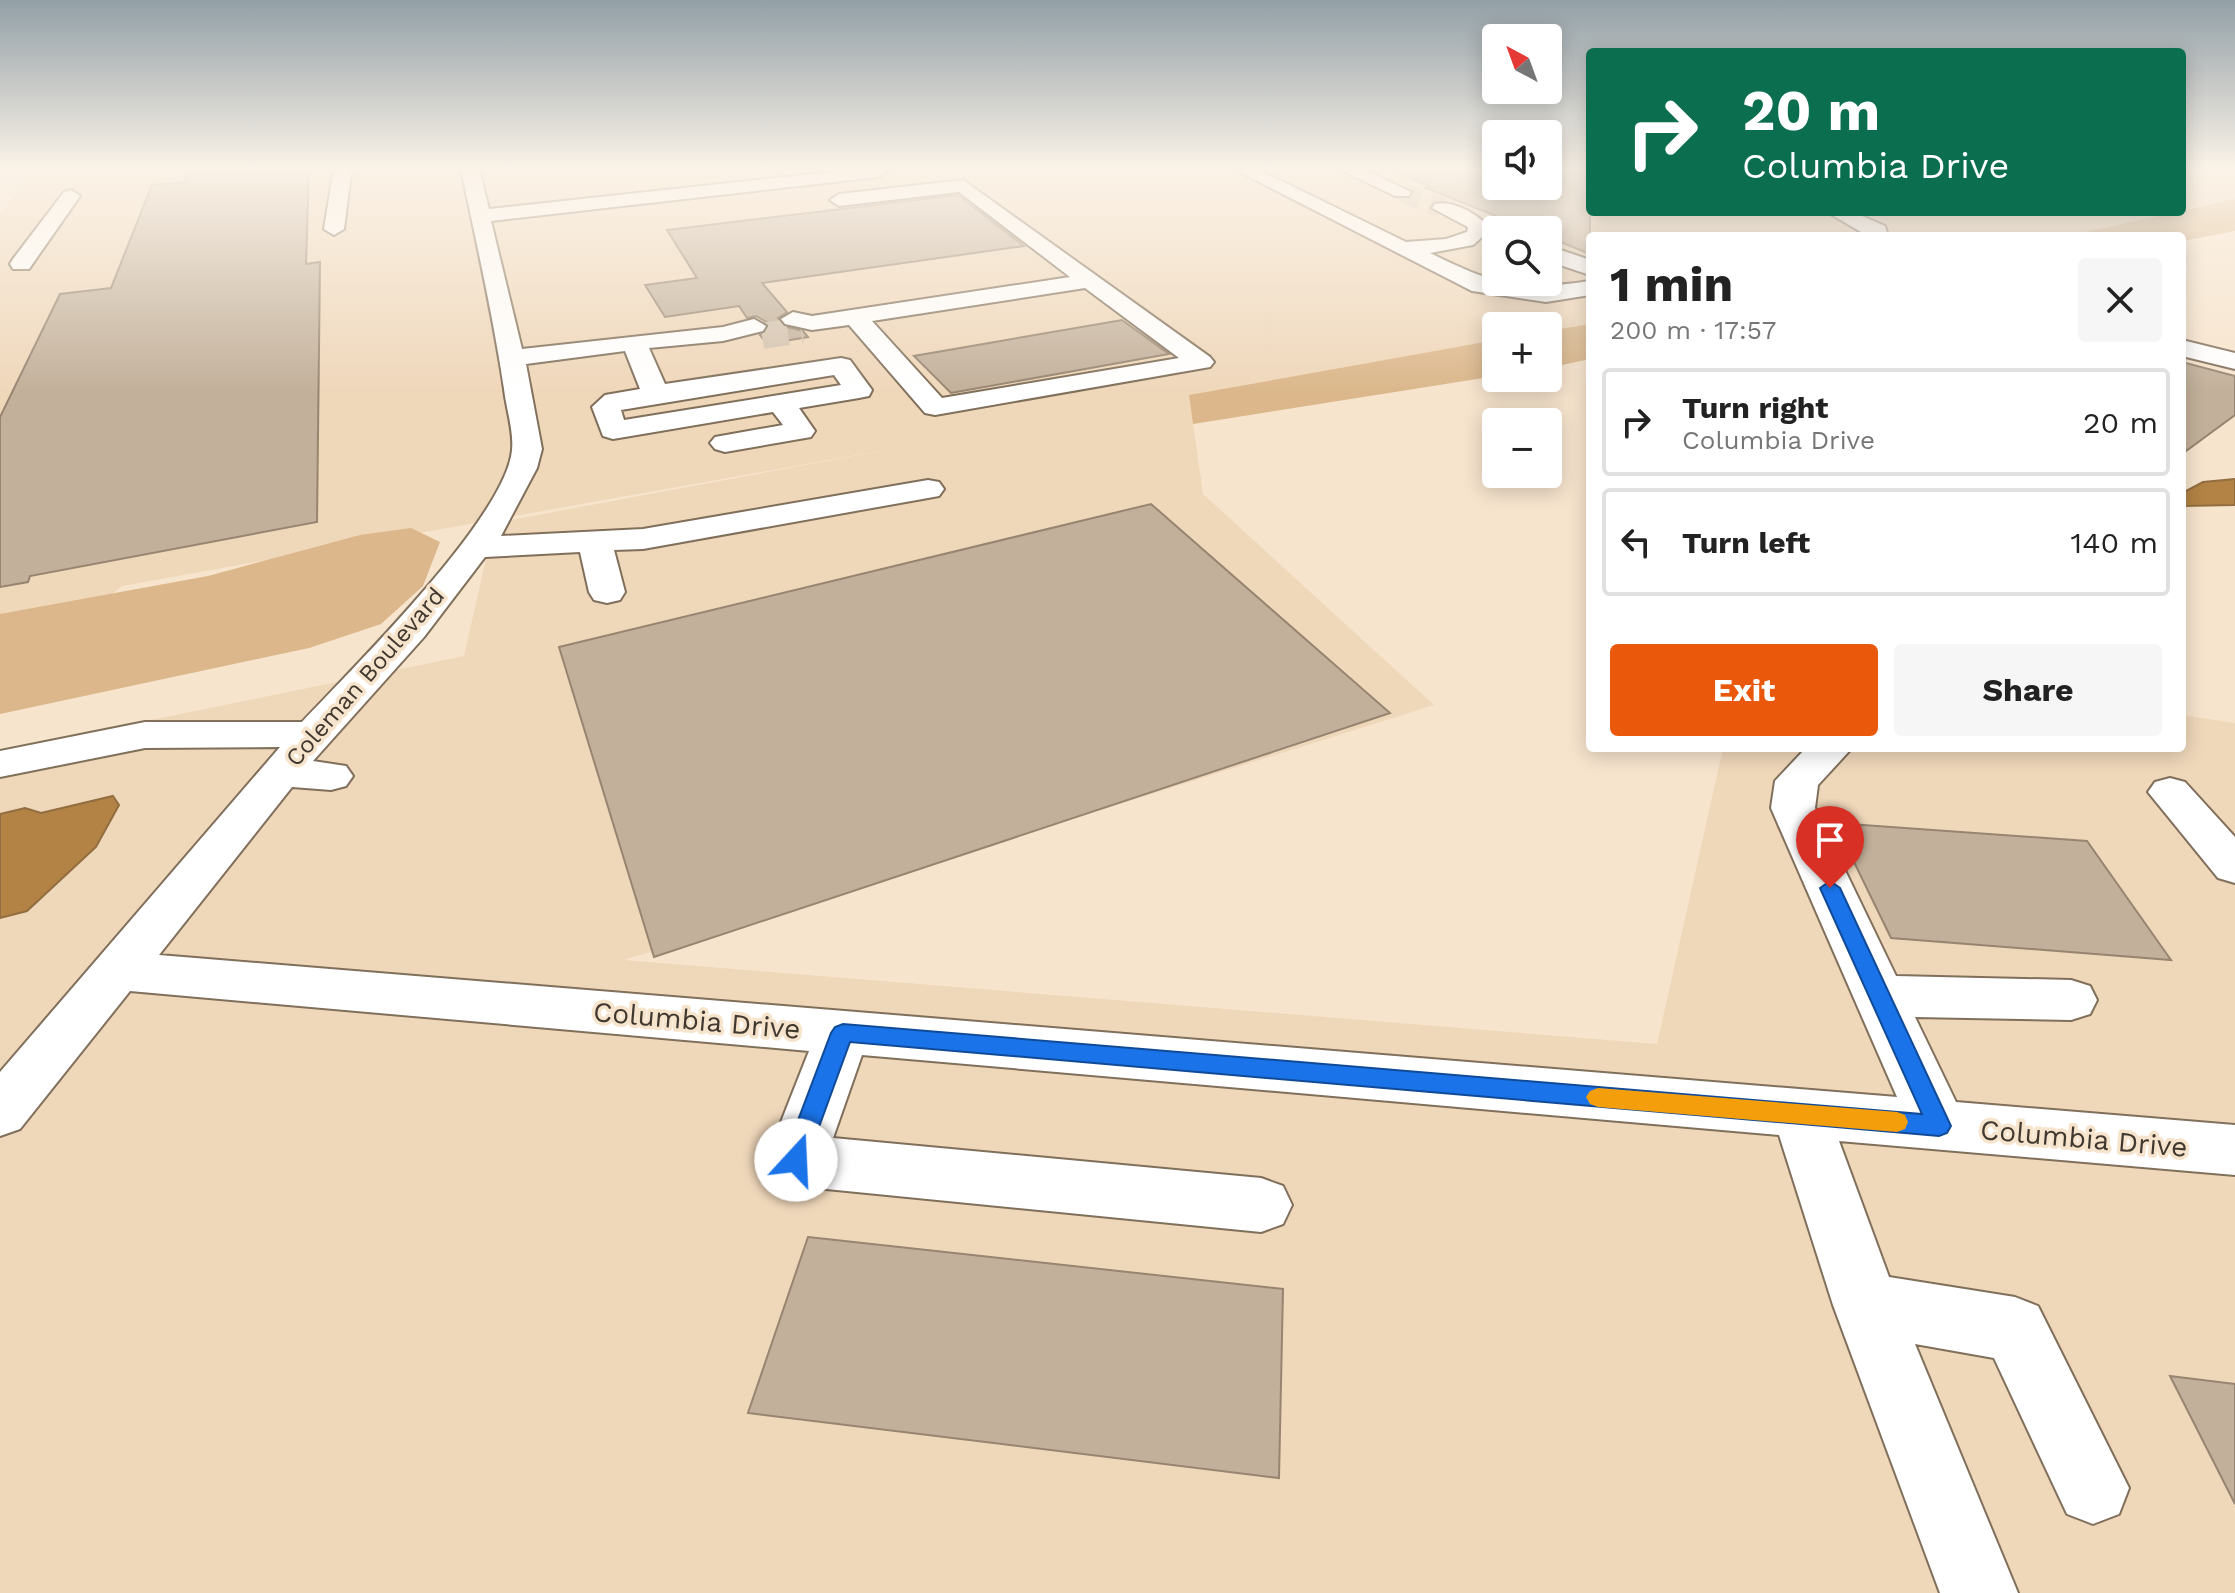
<!DOCTYPE html>
<meta charset="utf-8">
<style>
:root{--surface:#fff;--page:#f6f6f6;--text:#222;--muted:#767676;--line:#e0e0e0;--accent:#ea580c}
body{margin:0;font-family:"Work Sans",sans-serif;background:var(--page);color:var(--text);height:100vh;display:flex;flex-direction:column;font-size:30px;white-space:nowrap}
*{box-sizing:border-box;margin:0}
p{font-size:26px;color:var(--muted)}
.icon{flex:none;width:44px;height:44px;fill:none;stroke:currentColor;stroke-width:2;stroke-linecap:round;stroke-linejoin:round}
.map{position:relative;flex:1;overflow:hidden}
.sheet{position:absolute;left:1586px;top:232px;width:600px;height:520px;display:flex;flex-direction:column;background:var(--surface);border-radius:8px;box-shadow:0 4px 20px #0003}
.sheet>*{flex:none}
.top-card{position:absolute;left:1586px;top:48px;width:600px;height:168px;border-radius:8px;box-shadow:0 4px 20px #0003;background:#0b6e4f;color:#fff;overflow:hidden}
.needle{width:52px;rotate:319deg}
.buttons{position:absolute;left:1482px;top:24px;display:grid;gap:16px}
.buttons a{display:grid;place-items:center;width:80px;height:80px;border-radius:8px;background:var(--surface);box-shadow:0 4px 20px #0003;font-size:40px}
.pin{position:absolute;display:grid;place-items:center;width:68px;height:68px;color:#fff;margin:-82px -34px;border-radius:50% 50% 50% 0;rotate:-45deg;box-shadow:0 0 8px #0007}
.pin .icon{rotate:45deg}
.me{position:absolute;width:88px;margin:-44px;rotate:20deg;stroke-linejoin:round;filter:drop-shadow(0 0 6px #0008)}
.turn{display:flex;align-items:center;gap:28px;height:168px;padding:0 24px;font-size:36px}
.turn .icon{width:104px;height:104px;stroke-width:2.5}
.turn b{display:block;font-size:56px;line-height:68px}
.round{display:grid;place-items:center;flex:none;width:84px;height:84px;border-radius:8px;background:var(--page)}
.overview{display:flex;align-items:center;justify-content:space-between;height:136px;padding:0 24px}
h1{font-size:48px;font-weight:700;line-height:60px}
.cta{display:flex;gap:16px;margin-top:auto;padding:16px 24px}
.cta a{flex:1;height:92px;border-radius:8px;background:var(--accent);color:#fff;font-size:32px;font-weight:700;line-height:92px;text-align:center}
.cta a+a{background:var(--page);color:var(--text)}
ul{padding:0;list-style:none}
li{display:flex;align-items:center;gap:24px;height:108px;margin:0 16px 12px;padding:0 8px;border:4px solid var(--line);border-radius:8px}
li div{flex:1}
li b{display:block;font-size:30px}
li em{font-style:normal}
.map>svg:first-child{display:block}
.built{fill:#efd7ba;fill-rule:evenodd}
.green{fill:#dbb78b}
.water{fill:#b38345;stroke:#916d3f;stroke-width:2}
.building{fill:#c2b09a;stroke:#978571;stroke-width:2}
.lines{fill:none;stroke-linecap:round;stroke-linejoin:round}
.minor-tunnel-far1{stroke:#d3c2ae;stroke-width:20;stroke-dasharray:20 10;stroke-linecap:butt}
.minor-tunnel{stroke:#d3c2ae;stroke-width:26;stroke-dasharray:26 13;stroke-linecap:butt}
.minor-casing{stroke:#806f5b;stroke-width:4}
.minor{fill:#fff;fill-rule:evenodd}
.route{fill:#1a73e8;stroke:#114b97;stroke-width:2}
.slow{fill:#f59e0b}
.labels{text-anchor:middle;stroke-width:7;stroke-linejoin:round;paint-order:stroke}
.street-label{font-size:24px;fill:#413930;stroke:#f7e4cd}
.near-street-label{font-size:28px;fill:#413930;stroke:#f7e4cd}
</style>
<div class="map">
<svg width="2235" height="1593" viewBox="0 0 2235 1593">
<rect width="100%" height="100%" fill="#f7e4cd"/>
<path class="built" d="M36,169H1496V186H1548V169H1590V212H2175L2067,236H1590V324L1548,331V326H1496V340L1189,395L1203,494L1434,705L624,960L1657,1044L1723,748H2182V715L2235,723V1593H0V751L464,656L494,523L913,445L122,586L100,604L0,624V214ZM1496,230H1548V282H1496Z
M2182,169H2235V199L2182,210Z"/>
<path class="green" d="M2235,199V231L2182,241V236H2067Z
M1590,324V359L1548,368V331Z
M1496,340V376L1193,424L1189,395Z
M411,528L440,542L423,586L381,624L309,648L0,714V614L208,576L360,535Z"/>
<path class="water" d="M2235,479V505L2182,506V493L2203,482Z
M113,796L119,805L96,847L27,911L0,918V814L25,808L41,813Z"/>
<path class="building" d="M189,169H309L306,264L320,262L317,522L30,576L28,582L0,587V417L60,294L111,288L152,185L185,182Z
M1389,169H1496V186H1548V169H1590V254L1548,237V230H1531L1426,188L1431,187Z
M958,195L1024,246L762,283L787,312L778,318L783,326L803,331L808,337L767,344L760,335L766,333L768,323L756,316L747,318L739,306L665,317L645,285L697,278L667,230Z
M1122,320L1169,354L951,393L914,356Z
M2182,362L2235,376V415L2182,454Z
M1151,504L1390,713L654,957L559,647Z
M1835,823L2087,841L2171,960L1891,938Z
M808,1237L1283,1289L1279,1478L748,1413Z
M2170,1376L2235,1384V1504Z"/>
<g class="lines">
<path class="minor-tunnel-far1" d="M1402,192L1442,208"/>
<path class="minor-tunnel" d="M762,336L802,330"/>
<defs>
<path id="minor" d="M343,169L351,174L344,229L334,235L324,229L333,174Z
M461,169H479L489,209L858,169H885L887,172L878,177L491,221L522,349L723,327L754,319L766,326L763,331L723,341L649,348L665,384L841,358L850,360L872,390L869,396L859,398L799,408L815,431L811,437L725,452L715,449L710,443L715,437L783,425L773,412L613,439L603,436L592,407L605,395L640,389L625,351L526,364L542,449L537,468L501,536L643,529L928,480L939,482L944,489L939,496L928,498L643,549L614,550L625,592L620,600L607,603L594,600L589,592L580,552L485,557L424,637L313,761L346,766L353,776L346,786L331,790L292,787L159,955L1897,1097L1771,808L1775,781L1806,748H1852L1818,785L1815,808L1896,976L2071,980L2090,986L2097,1000L2090,1014L2071,1020L1915,1017L1956,1102L2235,1125V1175L1839,1141L1889,1277L2015,1297L2038,1306L2129,1488L2119,1514L2093,1524L2067,1514L1994,1358L1915,1344L2018,1593H1940L1833,1305L1779,1135L862,1055L833,1138L1261,1178L1283,1186L1292,1205L1283,1224L1261,1232L796,1186L775,1178L766,1160L809,1051L130,991L20,1129L0,1136V1072L280,747L145,748L0,777V751L145,722H302C351,670 506,517 512,450C514,431 506,408 504,389C493,315 476,241 461,169ZM834,375L841,385L624,420L621,410Z
M1234,169H1257L1406,242L1446,239L1467,232L1468,227L1432,208L1435,204C1453,200 1481,215 1490,230L1473,245L1430,253C1493,284 1519,292 1590,281V295L1546,302L1472,291Z
M1339,169H1363L1411,192L1409,196H1395Z
M963,180L1210,357L1214,362L1210,367L935,415L925,413L849,325L812,330L785,324L781,319L793,312L812,316L1070,277L959,192L839,206L830,200L839,194ZM1085,288L1179,358L942,398L872,321Z
M71,190L80,196L29,269H13L10,264L13,259L64,192Z
M1827,212H1853L1885,226L1888,236H1868Z
M1555,248L1590,260V275L1548,261V249Z
M2182,340L2235,353V369L2182,356Z
M2170,778L2185,782L2235,837V883L2218,878L2148,792L2155,782Z"/>
</defs>
<use href="#minor" class="minor-casing"/>
<use href="#minor" class="minor"/>
</g>
<linearGradient id="sky" x2="0" y2="1"><stop stop-color="#93a0a7"/><stop offset="0.43" stop-color="#fbf3e8"/><stop offset="1" stop-color="#fbf3e8" stop-opacity="0"/></linearGradient>
<rect width="2235" height="392" fill="url(#sky)"/>
<path class="route" d="M1830,881L1840,888L1951,1126L1947,1133L1939,1136L850,1042L804,1168L796,1171L787,1168L783,1160L831,1033L835,1027L843,1024L1922,1114L1820,888Z"/>
<path class="slow" d="M1598,1088L1897,1112L1905,1115L1908,1122L1905,1129L1897,1132L1598,1107L1590,1104L1586,1097L1590,1091Z"/>
<g class="labels">
<g class="street-label">
<text transform="translate(365 677) rotate(-49)" y="8">Coleman Boulevard</text>
</g>
<g class="near-street-label">
<text transform="translate(697 1020) rotate(5)" y="10">Columbia Drive</text>
<text transform="translate(2084 1138) rotate(5)" y="10">Columbia Drive</text>
</g>
</g>
</svg>
<div class="buttons">
<a><svg class="needle" viewBox="-14 -14 28 28"><path d="M0-13l5 13h-10z" fill="#e53935"/><path d="M0 13l5-13h-10z" fill="#767676"/></svg></a>
<a><svg class="icon" aria-label="sound" viewBox="0 0 24 24"><path d="M4 9h4l5-4v14l-5-4H4zM17 9q2 3 0 6"/></svg></a>
<a><svg class="icon" aria-label="search" viewBox="0 0 24 24"><circle cx="10" cy="10" r="6"/><path d="M15 15l6 6"/></svg></a>
<a>+</a>
<a>−</a>
</div>
<div class="pin" style="left:1830px;top:888px;background:#d93025"><svg class="icon" aria-label="arrive" viewBox="0 0 24 24"><path d="M6 21V4h12l-3 4 3 4H6"/></svg></div>
<svg class="me" style="left:796px;top:1160px" viewBox="-20 -20 40 40"><circle r="19" fill="#fff"/><path d="M0-13L10 11 0 6-10 11z" fill="#1a73e8"/></svg>
<div class="top-card">
<div class="turn"><svg class="icon" aria-label="right" viewBox="0 0 24 24"><path d="M7 20v-9h11M14 6l5 5-5 5"/></svg><div><b>20 m</b>Columbia Drive</div></div>
</div>
<section class="sheet">
<div class="overview"><div><h1>1 min</h1><p>200 m · 17:57</p></div><a class="round"><svg class="icon" aria-label="close" viewBox="0 0 24 24"><path d="M6 6l12 12M18 6L6 18"/></svg></a></div>
<ul>
<li><svg class="icon" aria-label="right" viewBox="0 0 24 24"><path d="M7 20v-9h11M14 6l5 5-5 5"/></svg><div><b>Turn right</b><p>Columbia Drive</p></div><em>20 m</em></li>
<li><svg class="icon" aria-label="left" viewBox="0 0 24 24"><path d="M17 20v-9H6M10 6l-5 5 5 5"/></svg><div><b>Turn left</b></div><em>140 m</em></li>
</ul>
<div class="cta"><a>Exit</a><a>Share</a></div>
</section>
</div>
